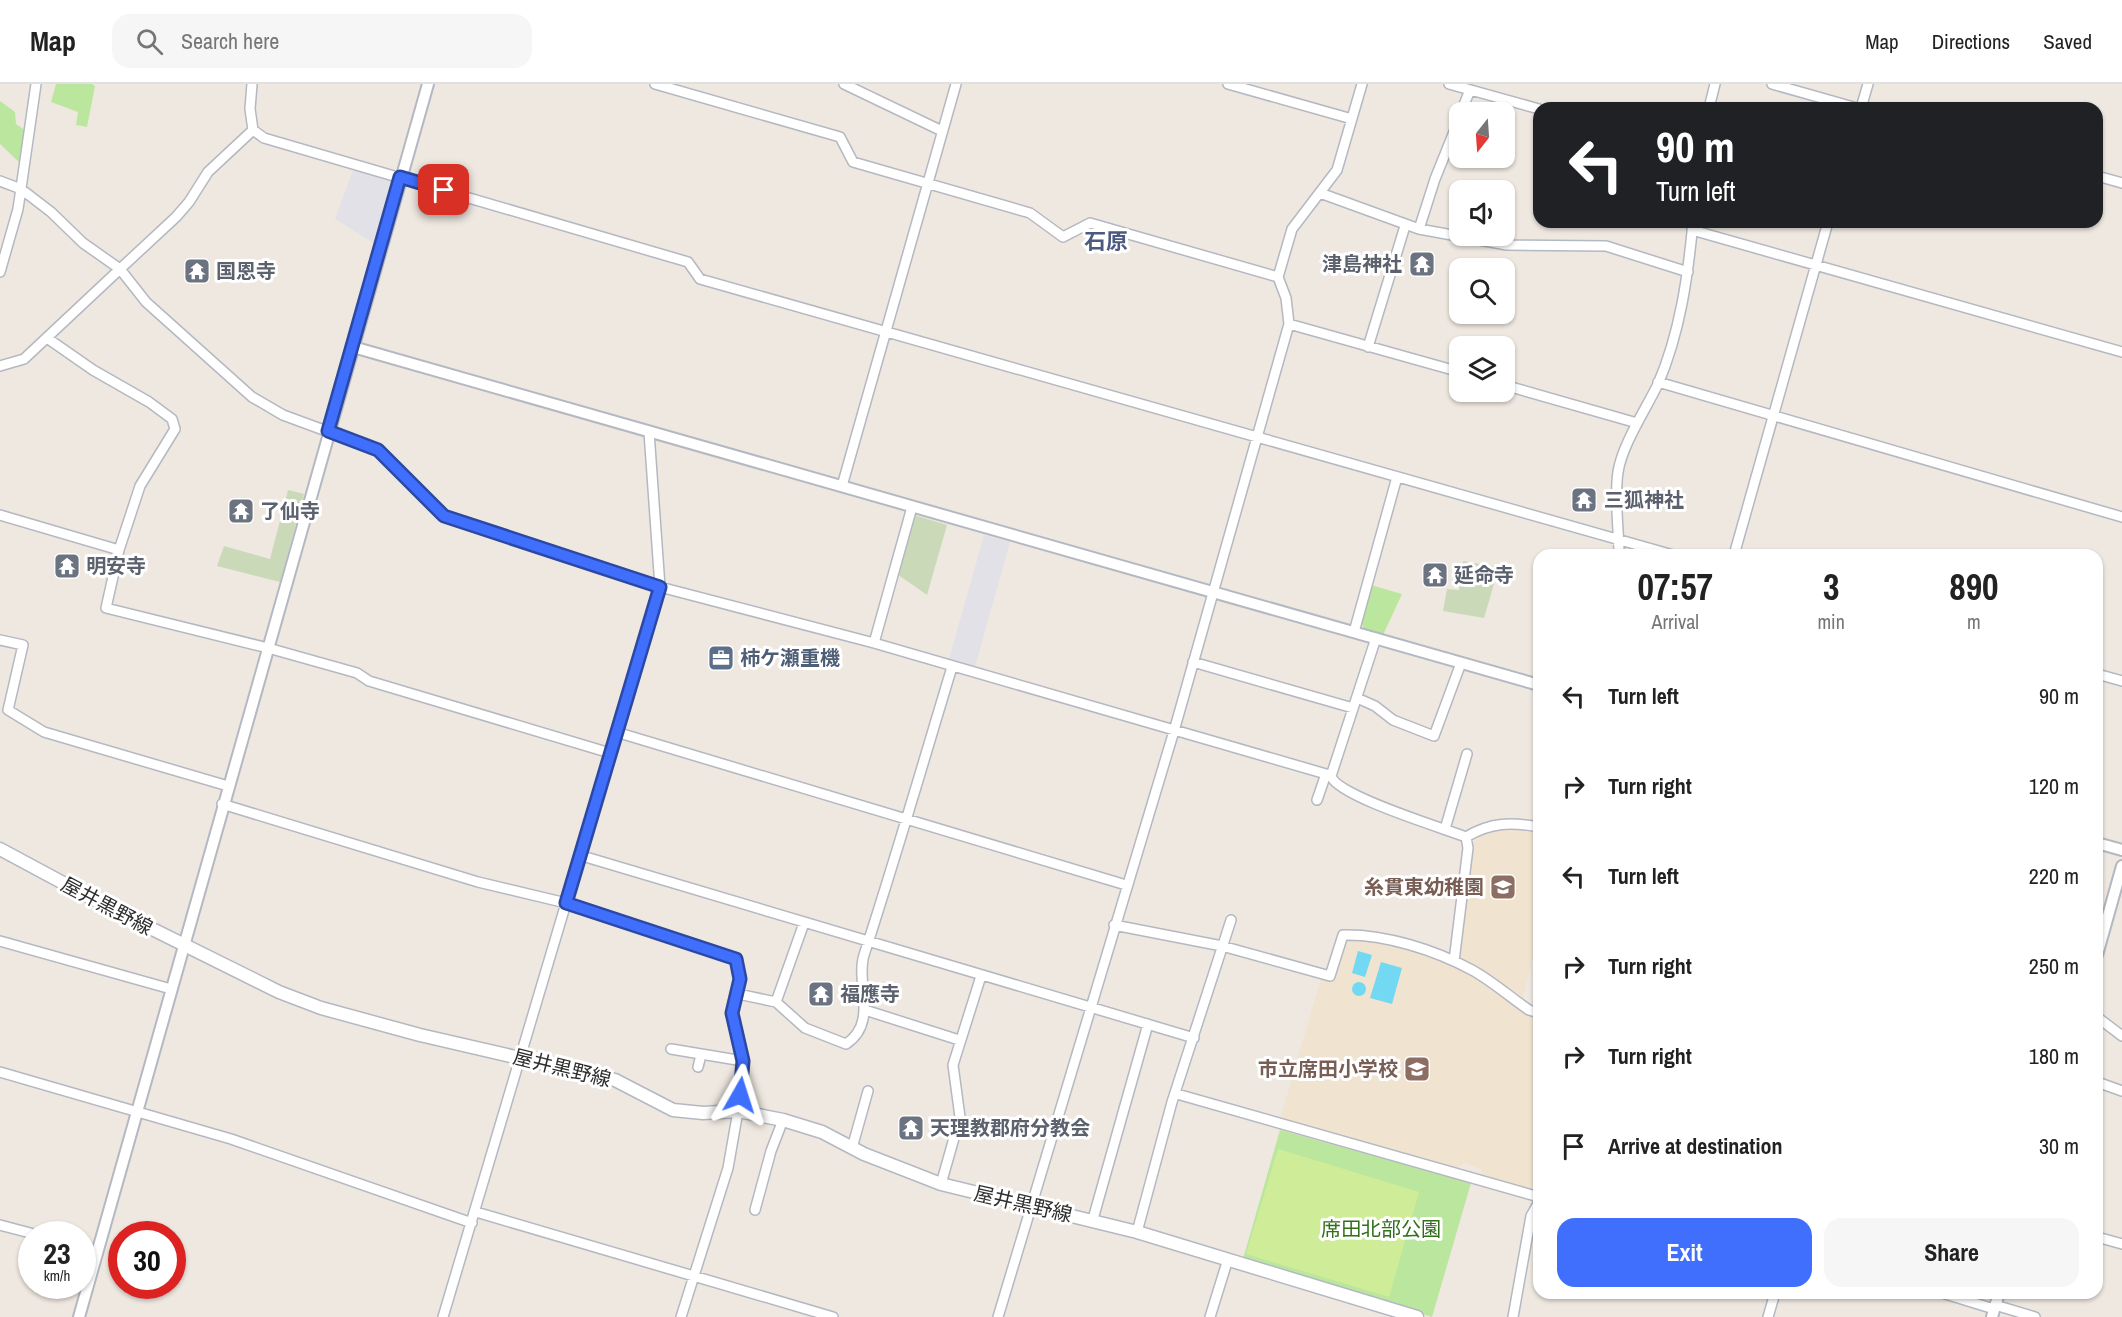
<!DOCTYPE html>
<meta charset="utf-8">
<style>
:root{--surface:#fff;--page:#f6f6f6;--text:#222;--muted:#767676;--line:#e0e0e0;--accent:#406ffd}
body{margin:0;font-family:"Archivo Narrow","Noto Sans JP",sans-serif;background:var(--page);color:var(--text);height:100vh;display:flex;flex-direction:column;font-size:22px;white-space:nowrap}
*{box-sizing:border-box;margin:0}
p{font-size:20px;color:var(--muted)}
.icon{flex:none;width:33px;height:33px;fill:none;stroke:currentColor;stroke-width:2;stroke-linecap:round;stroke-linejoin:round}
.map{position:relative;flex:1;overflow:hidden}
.drawer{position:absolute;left:1533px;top:465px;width:570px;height:750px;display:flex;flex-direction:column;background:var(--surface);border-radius:18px;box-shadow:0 2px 4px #0004}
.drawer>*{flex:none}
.top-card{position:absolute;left:1533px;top:18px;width:570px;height:126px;border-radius:18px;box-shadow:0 2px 4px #0004;background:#202124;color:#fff;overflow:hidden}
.needle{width:39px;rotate:197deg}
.controls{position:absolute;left:1449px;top:18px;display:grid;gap:12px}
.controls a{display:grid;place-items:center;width:66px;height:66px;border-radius:12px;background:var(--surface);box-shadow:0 2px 4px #0004;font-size:30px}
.speed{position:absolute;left:18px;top:1137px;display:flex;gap:12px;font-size:30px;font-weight:700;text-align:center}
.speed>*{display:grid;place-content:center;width:78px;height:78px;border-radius:50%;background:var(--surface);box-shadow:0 2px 4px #0004;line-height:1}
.speed small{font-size:15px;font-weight:400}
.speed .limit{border:9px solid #d22;background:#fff;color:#111}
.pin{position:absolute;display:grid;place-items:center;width:51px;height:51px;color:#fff;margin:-26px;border-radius:12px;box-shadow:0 3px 9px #0006}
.me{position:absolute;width:66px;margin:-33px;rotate:6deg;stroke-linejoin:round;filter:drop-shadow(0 0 4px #0008)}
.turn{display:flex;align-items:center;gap:21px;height:126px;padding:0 24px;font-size:27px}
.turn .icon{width:78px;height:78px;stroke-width:2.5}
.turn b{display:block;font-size:42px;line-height:51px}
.eta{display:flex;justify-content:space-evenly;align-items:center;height:102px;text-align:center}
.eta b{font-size:36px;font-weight:700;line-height:42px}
.button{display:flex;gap:12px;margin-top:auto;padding:12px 24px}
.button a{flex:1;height:69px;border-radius:18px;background:var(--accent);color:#fff;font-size:24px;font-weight:700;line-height:69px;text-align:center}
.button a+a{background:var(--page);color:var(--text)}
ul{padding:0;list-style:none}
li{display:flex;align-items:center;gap:18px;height:90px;padding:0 24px}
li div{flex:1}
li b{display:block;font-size:22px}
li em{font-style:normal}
header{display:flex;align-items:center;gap:36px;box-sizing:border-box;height:84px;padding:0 30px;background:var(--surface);border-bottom:2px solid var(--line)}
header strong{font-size:28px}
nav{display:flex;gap:33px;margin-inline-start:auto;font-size:21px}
.search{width:420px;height:54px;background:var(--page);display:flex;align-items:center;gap:15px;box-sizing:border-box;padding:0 21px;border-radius:18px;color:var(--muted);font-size:22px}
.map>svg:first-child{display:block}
.industrial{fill:#e2e1e8}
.education{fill:#f0e4d1}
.green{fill:#bbe69d}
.cemetery{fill:#cad9b8}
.pitch{fill:#cfed99}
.water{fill:#73d8f2}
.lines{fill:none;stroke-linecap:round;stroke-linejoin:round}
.minor-casing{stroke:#b4b8c1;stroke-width:12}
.tertiary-casing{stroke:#b4b8c1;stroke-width:14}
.secondary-casing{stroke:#b4b8c1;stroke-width:15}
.minor{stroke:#fff;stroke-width:9}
.tertiary{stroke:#fff;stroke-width:10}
.secondary{stroke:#fff;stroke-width:12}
.route-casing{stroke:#2a48a4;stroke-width:15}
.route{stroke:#406ffd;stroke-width:10}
.labels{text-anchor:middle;stroke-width:6;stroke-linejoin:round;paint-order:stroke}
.worship-label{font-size:20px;font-weight:bold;fill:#5b616d;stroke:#fff;text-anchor:start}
.service-label{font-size:20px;font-weight:bold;fill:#4e5e75;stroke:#fff;text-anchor:start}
.education-label{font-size:20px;font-weight:bold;fill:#785e54;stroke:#fff;text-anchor:end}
.street-label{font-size:20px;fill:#2e2e2e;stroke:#fff}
.park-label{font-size:20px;fill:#316f1a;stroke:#fff}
.quarter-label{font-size:22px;font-weight:bold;fill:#4c5981;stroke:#fff}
</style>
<header>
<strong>Map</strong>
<div class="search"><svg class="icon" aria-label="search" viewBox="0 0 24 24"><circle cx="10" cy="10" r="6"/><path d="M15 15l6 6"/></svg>Search here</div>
<nav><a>Map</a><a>Directions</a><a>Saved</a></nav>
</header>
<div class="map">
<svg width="2122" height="1233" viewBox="0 0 2122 1233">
<rect width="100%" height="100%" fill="#efe8e1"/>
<path class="industrial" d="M353,86L395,98L375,160L335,135Z
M984,451L1010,458L975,583L949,575Z"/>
<path class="education" d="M1516,744L1539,749V849L1523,915L1477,883L1462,877L1459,871L1474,757L1478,750Z
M1352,853L1420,868L1473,892L1524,929L1539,934V1104L1536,1108L1484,1093L1481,1085L1464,1079L1457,1085L1280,1035L1321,894L1332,898L1342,867Z"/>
<path class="green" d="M56,0H92L95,2L87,43L76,41L78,28L51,18Z
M0,17L15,28L16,40L26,47L21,80L0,60Z
M1371,501L1402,510L1383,551L1364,545L1361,538Z
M1280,1046L1471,1099L1432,1233L1243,1175Z"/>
<path class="cemetery" d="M288,406L304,410L280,498L217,482L224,462L270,475Z
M914,431L947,441L927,511L897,490Z
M1463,477L1499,483L1484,534L1443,527L1447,505L1459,506Z"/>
<path class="pitch" d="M1278,1065L1419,1108L1389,1213L1246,1170Z"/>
<path class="water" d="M1358,867L1372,871L1365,893L1352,889Z
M1381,878L1402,884L1392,920L1370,914Z
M1352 905a7 7 0 1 1 14 0a7 7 0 1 1-14 0Z"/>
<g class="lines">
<defs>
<path id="minor" d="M252,0L250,25L253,46
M655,0L840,53L853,78L1030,129L1063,153L1090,139L1278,193
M844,0L942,47
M1228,0L1352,35
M1449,0L1539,25
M1772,0L1857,24
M1709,24L1715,0
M1861,24L1868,0
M1461,28L1470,6
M253,46L264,54L688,178L700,195L1673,471
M2097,92L2122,99
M0,97L21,105L51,128L83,159L120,185L146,218L252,313L283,331L378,366L444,432L660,503L874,559L1326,690L1331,692C1337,712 1443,744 1466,753
M1320,109L1419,145L1507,161L1606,162L1688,188
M1419,145L1435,95L1460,33
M1692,146L2122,268
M0,188L18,125L36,0
M1289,240L1460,288
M47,254L93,286L149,318L172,335L175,345L140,402L119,466L106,524L268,564L357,589L369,597L610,669
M1368,263L1405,142
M0,282L24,275L120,185L176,133L189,118L208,88L253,46
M1658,298L2122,433
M1504,301L1637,339
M842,402L956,0
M0,431L119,466
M1619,471C1619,445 1614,414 1618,388C1622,361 1646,325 1658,300C1680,249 1688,192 1693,138
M1734,471L1828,138
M1354,548L1397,393
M0,556L23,561L8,626L44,648L228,702
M874,559L912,423
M1193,578L1353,624
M2097,590L2122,597
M1357,614L1375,622L1393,636L1434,652L1461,579
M616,648L1126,801
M1331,692L1376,554
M1317,716L1326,690
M222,720L478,798L566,819L736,875L740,895L732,929L743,977L738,1027L728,1084L681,1233
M1445,745L1467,670
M1466,753C1491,738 1511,738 1539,743
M579,771L1194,954
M804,839L776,918L805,944L846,960C879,938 855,899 864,871C895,776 923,679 952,583
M1114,841L1222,862L1330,892L1343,851C1385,850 1435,866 1472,886C1492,897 1510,913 1529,926L1539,929
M0,857L171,905
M1454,877L1468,764L1466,753
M738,910L776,918
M865,926L959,956
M2097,933L2122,952
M671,965L743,977
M698,983L701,971
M0,988L231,1055L472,1139
M2097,998L2122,1007
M1177,1010L1539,1113
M852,1064L868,1007
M941,1100L960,1033L953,981L981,892
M755,1126L771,1067L783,1036
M476,1128L833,1233
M1093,1135L1148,940
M0,1141L34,1150
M1137,1148L1172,1018L1231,836
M2097,1153L2122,1160
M82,1164L97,1168
M1942,1209L1994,1225
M1995,1221L2035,1233
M443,1233L660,503L649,348
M998,1233L1174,647L1289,240L1286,214L1278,193L1292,145L1337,86L1362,0
M1210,1233L1228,1175
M1513,1233L1531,1132L1539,1118
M1768,1233L1775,1209"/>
<path id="tertiary" d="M353,263L1539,601
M2097,759L2122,766
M2097,871L2122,782
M79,1233L428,0
M1992,1233L1999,1209"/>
<path id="secondary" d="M0,765L106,822L279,908L321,924L420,951L615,996L673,1026L703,1029L738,1027L783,1036L822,1048L864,1070L941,1100L1137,1148L1417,1233"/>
</defs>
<use href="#minor" class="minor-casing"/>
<use href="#tertiary" class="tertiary-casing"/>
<use href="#secondary" class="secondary-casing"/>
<use href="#minor" class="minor"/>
<use href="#tertiary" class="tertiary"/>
<use href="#secondary" class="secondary"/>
</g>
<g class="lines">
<defs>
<path id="route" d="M444,106L400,93L328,347L378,366L444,432L660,503L566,819L736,875L740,895L732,929L743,977L740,1011"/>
</defs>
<use href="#route" class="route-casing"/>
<use href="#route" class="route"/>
</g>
<defs>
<symbol id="temple-square" viewBox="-11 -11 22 22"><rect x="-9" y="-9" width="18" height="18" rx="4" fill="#6b7280" stroke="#fff"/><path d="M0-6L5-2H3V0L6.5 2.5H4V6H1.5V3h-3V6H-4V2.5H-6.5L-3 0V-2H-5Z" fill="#fff"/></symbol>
<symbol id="office-square" viewBox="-11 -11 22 22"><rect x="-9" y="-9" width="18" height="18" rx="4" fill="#5c6f8a" stroke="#fff"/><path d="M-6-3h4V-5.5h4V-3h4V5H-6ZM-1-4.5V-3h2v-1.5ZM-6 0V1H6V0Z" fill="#fff"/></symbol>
<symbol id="school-square" viewBox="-11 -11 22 22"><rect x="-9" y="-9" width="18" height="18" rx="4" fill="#8d6e63" stroke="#fff"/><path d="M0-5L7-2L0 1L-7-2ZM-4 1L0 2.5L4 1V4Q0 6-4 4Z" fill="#fff"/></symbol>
</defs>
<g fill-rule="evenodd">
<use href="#temple-square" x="1407" y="165" width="30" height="30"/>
<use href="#temple-square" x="182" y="172" width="30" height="30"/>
<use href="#temple-square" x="1569" y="401" width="30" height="30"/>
<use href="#temple-square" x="226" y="412" width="30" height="30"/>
<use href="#temple-square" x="52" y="467" width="30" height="30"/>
<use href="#temple-square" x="1420" y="476" width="30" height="30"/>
<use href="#office-square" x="706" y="559" width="30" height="30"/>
<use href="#school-square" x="1488" y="788" width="30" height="30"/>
<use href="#temple-square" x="806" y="895" width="30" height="30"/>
<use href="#school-square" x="1402" y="970" width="30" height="30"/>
<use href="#temple-square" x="896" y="1029" width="30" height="30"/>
</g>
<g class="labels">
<g class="worship-label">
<text x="1402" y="187" text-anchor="end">津島神社</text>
<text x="216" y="194">国恩寺</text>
<text x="1604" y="423">三狐神社</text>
<text x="260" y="434">了仙寺</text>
<text x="86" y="489">明安寺</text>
<text x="1454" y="498">延命寺</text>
<text x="840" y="917">福應寺</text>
<text x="930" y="1051">天理教郡府分教会</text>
</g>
<g class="service-label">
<text x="740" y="581">柿ケ瀬重機</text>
</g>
<g class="education-label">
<text x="1484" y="810">糸貫東幼稚園</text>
<text x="1398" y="992">市立席田小学校</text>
</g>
<g class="street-label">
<text transform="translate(107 822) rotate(28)" y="7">屋井黒野線</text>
<text transform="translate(562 984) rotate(14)" y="7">屋井黒野線</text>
<text transform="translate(1023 1120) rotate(13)" y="7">屋井黒野線</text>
</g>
<g class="park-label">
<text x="1381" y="1152">席田北部公園</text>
</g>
<g class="quarter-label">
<text x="1106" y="165">石原</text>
</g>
</g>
</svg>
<div class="controls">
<a><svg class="needle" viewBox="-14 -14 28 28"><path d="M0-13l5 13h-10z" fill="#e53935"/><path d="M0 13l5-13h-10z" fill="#767676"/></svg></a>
<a><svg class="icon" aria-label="sound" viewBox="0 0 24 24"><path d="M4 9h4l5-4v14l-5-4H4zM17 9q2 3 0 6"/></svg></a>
<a><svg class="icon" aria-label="search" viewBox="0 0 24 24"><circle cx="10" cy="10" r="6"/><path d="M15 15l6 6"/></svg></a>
<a><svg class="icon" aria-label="layers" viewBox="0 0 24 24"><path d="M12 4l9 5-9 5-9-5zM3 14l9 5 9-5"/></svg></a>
</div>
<div class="speed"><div>23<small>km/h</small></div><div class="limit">30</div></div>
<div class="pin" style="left:444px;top:106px;background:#d93025"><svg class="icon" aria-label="arrive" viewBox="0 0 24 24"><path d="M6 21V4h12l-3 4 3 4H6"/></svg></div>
<svg class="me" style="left:740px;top:1011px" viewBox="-20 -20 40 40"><path d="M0-17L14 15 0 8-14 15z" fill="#406ffd" stroke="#fff" stroke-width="4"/></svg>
<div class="top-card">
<div class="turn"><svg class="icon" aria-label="left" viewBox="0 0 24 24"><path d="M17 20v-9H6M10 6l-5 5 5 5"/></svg><div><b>90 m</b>Turn left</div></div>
</div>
<section class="drawer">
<div class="eta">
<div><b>07:57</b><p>Arrival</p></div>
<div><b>3</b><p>min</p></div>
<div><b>890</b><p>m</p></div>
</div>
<ul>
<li><svg class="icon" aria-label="left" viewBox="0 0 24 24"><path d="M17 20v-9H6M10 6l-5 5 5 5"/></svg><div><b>Turn left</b></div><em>90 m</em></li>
<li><svg class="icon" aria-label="right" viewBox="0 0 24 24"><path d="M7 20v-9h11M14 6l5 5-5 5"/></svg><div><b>Turn right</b></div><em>120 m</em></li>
<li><svg class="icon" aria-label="left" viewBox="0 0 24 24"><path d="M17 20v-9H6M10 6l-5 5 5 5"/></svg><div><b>Turn left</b></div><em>220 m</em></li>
<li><svg class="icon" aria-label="right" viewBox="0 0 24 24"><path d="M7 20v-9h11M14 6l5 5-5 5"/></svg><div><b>Turn right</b></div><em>250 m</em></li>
<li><svg class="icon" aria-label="right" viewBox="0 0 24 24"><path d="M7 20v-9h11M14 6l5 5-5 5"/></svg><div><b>Turn right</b></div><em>180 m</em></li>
<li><svg class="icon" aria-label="arrive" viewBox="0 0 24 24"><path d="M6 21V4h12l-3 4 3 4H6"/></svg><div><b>Arrive at destination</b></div><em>30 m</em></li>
</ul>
<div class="button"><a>Exit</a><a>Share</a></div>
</section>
</div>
